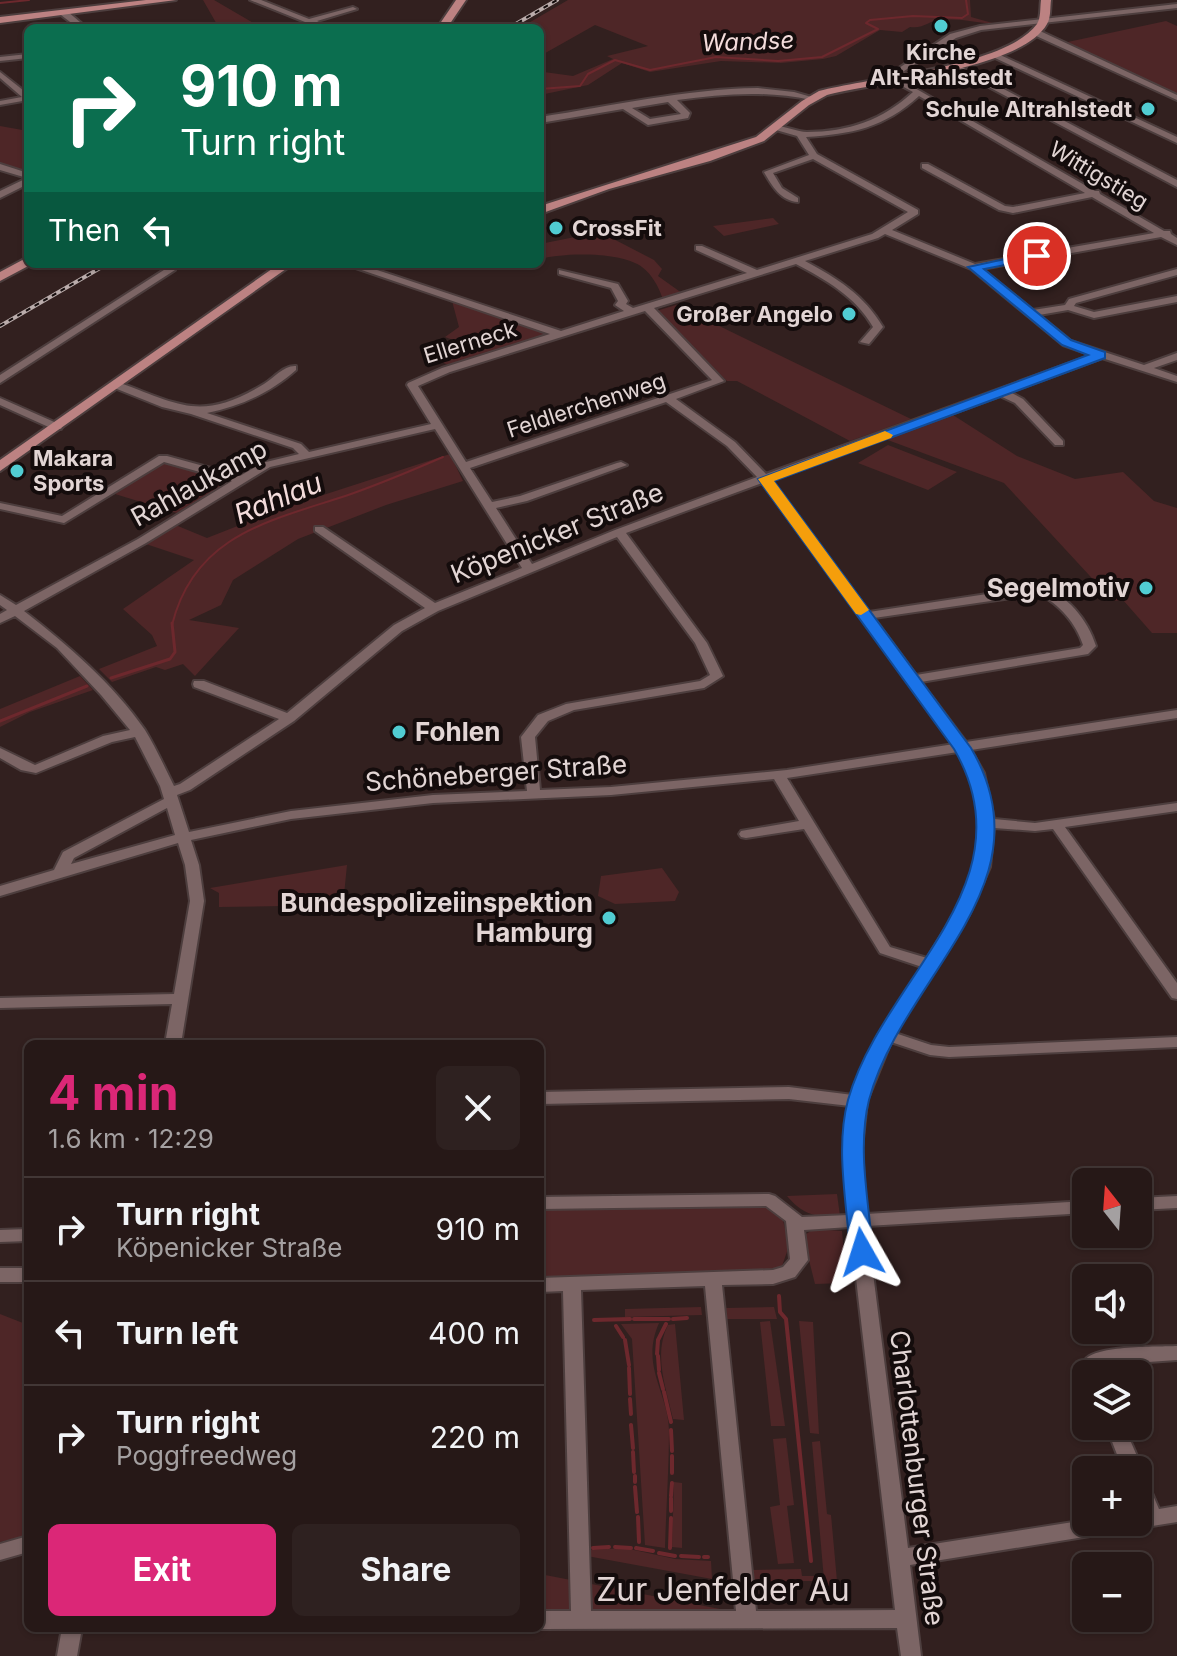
<!DOCTYPE html>
<meta charset="utf-8">
<style>
:root{--surface:#261817;--page:#2e2120;--text:#f1f3f6;--muted:#a4a0a1;--line:#423736;--accent:#db2777}
body{margin:0;font-family:Inter,sans-serif;background:var(--page);color:var(--text);height:100vh;display:flex;flex-direction:column;font-size:30px;white-space:nowrap}
*{box-sizing:border-box;margin:0}
p{font-size:26px;color:var(--muted)}
.icon{flex:none;width:44px;height:44px;fill:none;stroke:currentColor;stroke-width:2;stroke-linecap:round;stroke-linejoin:round}
.map{position:relative;flex:1;overflow:hidden}
.details{position:absolute;left:24px;top:1040px;width:520px;height:592px;display:flex;flex-direction:column;background:var(--surface);border-radius:12px;box-shadow:0 2px 6px #0004,0 0 0 2px var(--line)}
.details>*{flex:none}
.banner{position:absolute;left:24px;top:24px;width:520px;height:244px;border-radius:12px;box-shadow:0 2px 6px #0004,0 0 0 2px var(--line);background:#0b6e4f;color:#fff;overflow:hidden}
.needle{width:52px;rotate:343deg}
.tools{position:absolute;left:1072px;top:1168px;display:grid;gap:16px}
.tools a{display:grid;place-items:center;width:80px;height:80px;border-radius:12px;background:var(--surface);box-shadow:0 2px 6px #0004,0 0 0 2px var(--line);font-size:40px}
.pin{position:absolute;display:grid;place-items:center;width:68px;height:68px;color:#fff;margin:-34px;border:4px solid #fff;border-radius:50%;box-shadow:0 2px 8px #0007}
.me{position:absolute;width:88px;margin:-44px;rotate:354deg;stroke-linejoin:round;filter:drop-shadow(0 0 6px #0008)}
.turn{display:flex;align-items:center;gap:28px;height:168px;padding:0 24px;font-size:36px}
.turn .icon{width:104px;height:104px;stroke-width:2.5}
.turn b{display:block;font-size:56px;line-height:68px}
.then{display:flex;align-items:center;height:76px;padding:0 24px;background:#0003;gap:16px;font-size:30px}
.round{display:grid;place-items:center;flex:none;width:84px;height:84px;border-radius:12px;background:var(--page)}
.overview{display:flex;align-items:center;justify-content:space-between;height:136px;padding:0 24px}
h1{font-size:48px;font-weight:700;line-height:60px;color:var(--accent)}
.action{display:flex;gap:16px;margin-top:auto;padding:16px 24px}
.action a{flex:1;height:92px;border-radius:12px;background:var(--accent);color:#fff;font-size:32px;font-weight:700;line-height:92px;text-align:center}
.action a+a{background:var(--page);color:var(--text)}
ul{padding:0;list-style:none}
li{display:flex;align-items:center;gap:24px;height:104px;padding:0 24px;border-top:2px solid var(--line)}
li div{flex:1}
li b{display:block;font-size:30px}
li em{font-style:normal}
.map>svg:first-child{display:block}
.green{fill:#4e2627}
.lines{fill:none;stroke-linecap:round;stroke-linejoin:round}
.stream-far2{stroke:#6d282d;stroke-width:2}
.stream-far1{stroke:#6d282d;stroke-width:3}
.stream{stroke:#6d282d;stroke-width:4}
.minor-casing{stroke:#4d3e3e;stroke-width:4}
.major-casing{stroke:#4d3e3e;stroke-width:4}
.minor{fill:#7c6565;fill-rule:evenodd}
.major{fill:#bc8282;fill-rule:evenodd}
.rail-casing{stroke:#baacab;stroke-width:4}
.rail{stroke:#140c0c;stroke-width:2;stroke-dasharray:5;stroke-linecap:butt}
.route{fill:#1a73e8;stroke:#114b97;stroke-width:2}
.slow{fill:#f59e0b}
.poi-dot{fill:#51ccd2;stroke:#140c0c;stroke-width:3}
.labels{text-anchor:middle;stroke-width:8;stroke-linejoin:round;paint-order:stroke}
.far-poi-label{font-size:22px;font-weight:bold;fill:#e2d5d4;stroke:#140c0c;text-anchor:end}
.far-street-label{font-size:22px;fill:#e2d5d4;stroke:#140c0c}
.far-water-label{font-size:24px;font-style:italic;fill:#f3dcdb;stroke:#140c0c}
.street-label{font-size:26px;fill:#e2d5d4;stroke:#140c0c}
.poi-label{font-size:26px;font-weight:bold;fill:#e2d5d4;stroke:#140c0c;text-anchor:end}
.water-label{font-size:28px;font-style:italic;fill:#f3dcdb;stroke:#140c0c}
.near-street-label{font-size:32px;fill:#e2d5d4;stroke:#140c0c}
</style>
<div class="map">
<svg width="1177" height="1656" viewBox="0 0 1177 1656">
<rect width="100%" height="100%" fill="#32201f"/>
<path class="green" d="M203,0H214L262,28H219Z
M568,0H970L971,17L996,24C977,23 961,18 941,20C929,20 924,29 910,27L902,32L880,30L836,56L823,59L781,63L721,61L650,72L622,63L588,85L540,95V64L545,67L544,72L573,76L613,59L607,56L648,46L595,25L540,56V28H520Z
M1166,21L1177,26V95L1063,43Z
M0,126L28,131V173L0,163Z
M773,218L779,224L724,236L713,226Z
M600,232L654,260L662,269L658,276L686,296L664,303C660,288 650,269 635,263C610,252 565,253 540,259V244Z
M452,301L548,334L451,366L434,359L461,343L445,337L459,327Z
M676,305L911,419L850,441L737,381H727L656,311Z
M953,415L1017,456L1075,479L1123,472L1154,501L1177,508V633H1152L1123,600L1113,601L1004,483L885,439Z
M888,445L957,472L928,490L858,463Z
M450,454L463,481L386,505L298,539L233,580L221,605L189,620L239,628L195,676L183,664L165,670L156,667L112,682L99,669L157,646L152,635L123,609L194,560L143,543L173,524L207,538L283,508Z
M164,460L232,480L177,513L115,494Z
M80,676L93,690L30,712L0,727V709Z
M347,865L343,905L219,907V893L210,888Z
M662,868L679,892L675,901L615,904L598,896L601,876Z
M837,1194L840,1216C816,1217 804,1216 787,1196Z
M765,1205L782,1216L789,1246L782,1266L772,1270L540,1278V1207Z
M814,1229L842,1231L847,1283L815,1284L803,1236Z
M701,1307L702,1315L625,1317V1309Z
M774,1307L777,1319H727L726,1308Z
M0,1314L28,1325V1535L0,1542Z
M770,1321L785,1426H771L760,1322Z
M799,1321L813,1322L819,1434L810,1433Z
M659,1323C640,1366 668,1392 669,1430C669,1470 666,1509 665,1548L645,1545L632,1339L621,1324Z
M675,1324L684,1420L673,1419C666,1387 653,1355 668,1325Z
M786,1438L794,1505L787,1506L794,1563L778,1564L770,1507L780,1505L773,1439Z
M820,1441L827,1514L831,1515L839,1603H826L812,1442Z
M674,1482L682,1483V1548L672,1547Z
M625,1548L675,1559L711,1561L712,1579L587,1556L589,1550Z
M801,1569L802,1576H814L816,1581H753L752,1570Z
M540,1574L725,1610L540,1613Z"/>
<g class="lines">
<path class="stream-far2" d="M0,3L29,0
M540,89L580,86L588,74L615,60L650,70L716,57L778,61L822,57L878,29L866,23L870,20L913,16L962,18L968,14L966,0
M172,625C195,532 275,520 351,494C382,483 413,470 443,457"/>
<path class="stream-far1" d="M111,678L170,659L175,652L172,623
M0,721L87,686"/>
<path class="stream" d="M779,1296L780,1312L786,1319L811,1561
M634,1319H669
M673,1319L687,1318
M594,1320L630,1319
M616,1326L623,1337
M625,1340L629,1365
M657,1354L658,1340L666,1324
M658,1356L659,1370
M629,1368L630,1394
M659,1373L663,1389
M664,1392L671,1422
M630,1399L631,1414
M631,1425L633,1448
M671,1430L672,1451
M633,1452L634,1472
M672,1456V1473
M635,1476V1482
M635,1487L637,1512
M671,1496L672,1483
M671,1498V1511
M638,1517L639,1542
M615,1547L631,1548
M593,1548L609,1547
M636,1548L653,1551
M670,1548L671,1518
M659,1553L675,1556
M681,1556L699,1557
M704,1557H708"/>
<defs>
<path id="minor" d="M250,0H261L309,19L353,7L357,9L317,21L331,28H320Z
M1177,4V8L981,30L956,38L904,71L905,77H899L896,70L950,34L980,26Z
M64,11H67L87,28H78L61,15V11Z
M1034,31H1040L1177,95V100L1034,35Z
M996,53L1177,137V143L993,57V53Z
M28,54V58L0,61V57Z
M956,64L1177,180V187L953,68V64Z
M0,72L28,94V100L0,105V101L22,97L0,78Z
M892,75L1095,191H1099L1100,194L1164,231H1170L1171,234L1177,238V245L1161,237L982,269L1033,310L1065,305L1069,299L1177,269V275L1076,303L1074,306L1094,312L1177,296V302L1094,318L1068,310L1039,315L1071,341L1144,365L1177,353V360L1154,368L1177,376V382L1102,358L1010,392L1023,399L1063,441V445H1055L1015,403L1000,396L771,480L869,612L1040,586C1067,594 1088,620 1096,646L1088,654L921,682L966,742L1177,710V718L971,750L984,773L994,819L1035,823L1177,803V811L1065,827L1177,983V999L1172,998L1053,829L1035,831L994,828L990,867L969,915L895,1033L931,1045L949,1047L1177,1037V1047L949,1057L930,1055L891,1042L867,1101L862,1148L866,1214L1086,1201V1213L867,1226L908,1548L1086,1520L1138,1522V1512L1141,1511L1138,1506V1470H1123L1106,1426H1124L1143,1470L1139,1476L1145,1477L1159,1509L1177,1506V1522L910,1565L921,1656H901L897,1628L540,1629L538,1628H540V1611H571L563,1291L540,1292V1278L773,1270L783,1267L790,1259L786,1221L766,1206L540,1209V1197L769,1194L775,1196L802,1217L849,1215L846,1148L850,1106L789,1099L540,1104V1092L789,1087L853,1095L878,1035L922,967L880,953L804,829L746,838L741,837L739,834L741,831L799,821L774,779L611,795L433,803L291,819L191,840L199,865L204,901L181,1044H165L172,1004L0,1008V998L174,994L190,901L185,865L178,843L0,896V886L54,870L63,852L164,799L160,786L135,737L112,742L36,773L21,770L0,758V748L35,765L103,736L130,730L101,695L57,648L15,616L0,623V614L7,610L0,605V595L16,605L138,539L232,481L164,462L64,523L0,509V503L62,516L159,456H167L240,476L262,463L299,454L293,448L191,414L162,407L112,387V383H120C181,405 201,422 264,384C274,378 284,365 296,366V370C270,393 241,406 207,413L301,444L309,452L431,424L407,385L408,383L442,368L550,334L344,264H359L561,331L624,311L615,305L618,301L611,288L559,274V270L618,284L628,301L626,304L633,308L747,273L696,250V246H702L757,270L872,234L908,212L813,159L773,173L782,188L798,198V202C781,201 772,186 764,172L809,155L797,136L776,130V126C786,126 797,132 807,132C848,132 883,120 913,92L889,79L888,77ZM919,96L1085,193L1013,207L1005,206L928,164H922V168L999,210L1013,213L1092,197L1154,233L975,264L892,230L918,214V210L817,154L806,137C852,134 884,128 919,96ZM885,234L971,269L1063,345L1092,355L766,474L735,442L676,399L724,381L654,308L796,264C826,280 855,296 873,327L860,342L869,344L883,327C864,295 837,278 805,261L878,238ZM645,311L712,380L466,462L418,386L450,372ZM666,402L727,446L757,477L615,530L532,564L496,508L527,501L627,465L621,462L617,463L520,496L492,502L470,468ZM435,429L522,568L435,603L323,527H315V531L425,608L394,625L287,713L204,681H194L193,684L194,687L279,719L180,784L174,786C165,768 156,748 145,730C113,684 68,645 24,611L146,543L270,467ZM762,483L954,744L787,770L611,787L540,790L535,737L548,721L574,710L704,688L723,676L707,643L626,533ZM617,537L695,643L710,675L700,681L566,704L538,715L521,737L527,791L433,795L291,811L189,832L177,795L190,790L294,721L402,631L438,611ZM1039,594C1059,604 1076,623 1083,645L1080,648L916,675L874,618ZM958,752C1003,832 972,888 927,958L890,947L787,778ZM167,808L175,835L71,864L74,858ZM850,1227L895,1610L756,1611L722,1285L773,1284L795,1277L808,1260L804,1230ZM705,1286L736,1611H591L581,1290Z
M758,88L794,92L815,98L811,100C766,90 722,94 677,100L690,113L688,118L648,125L623,109L540,123V117C612,106 685,89 758,88ZM668,102L681,114L650,119L632,108Z
M0,164L28,173V184L0,198V191L27,178L0,170Z
M167,268L175,270L0,383V375Z
M0,398L61,425L62,427L61,429H53L0,405Z
M1177,1196V1208L1138,1210V1198Z
M28,1229V1241L0,1242V1230Z
M0,1268H28V1282H0Z
M1177,1346V1360L1105,1365L1101,1367L1102,1374H1086V1378C1084,1372 1081,1366 1085,1360C1095,1345 1158,1347 1177,1346Z
M28,1536V1552L0,1560V1544Z
M62,1628H82L77,1656H57Z"/>
<path id="major" d="M146,0H176L0,23V17Z
M456,0H466L447,28H437Z
M1041,0H1051C1050,7 1051,18 1047,24C1021,70 877,82 827,95L809,105L764,141L710,161L609,189L540,214V206L756,137L802,101L819,91C871,77 1006,67 1037,24C1041,18 1040,7 1041,0Z
M28,257V264H32L0,281V272Z
M279,264H293L0,471V460Z"/>
</defs>
<use href="#minor" class="minor-casing"/>
<use href="#major" class="major-casing"/>
<use href="#minor" class="minor"/>
<use href="#major" class="major"/>
<defs>
<path id="rail" d="M509,28L557,0
M0,326L107,264"/>
</defs>
<use href="#rail" class="rail-casing"/>
<use href="#rail" class="rail"/>
</g>
<path class="route" d="M1037,252L1043,256L1042,258L984,269L1071,340L1105,352V358L774,481L971,748C1052,885 902,976 869,1100C857,1148 869,1204 873,1252L862,1260L850,1252C847,1204 835,1148 848,1100C882,978 1033,884 954,749L758,479L1088,355L1062,345L968,267Z"/>
<path class="slow" d="M885,431L893,435L891,438L774,481L869,610L861,615L856,614L758,479Z"/>
<g class="poi-dot">
<circle cx="941" cy="26" r="8"/>
<circle cx="1148" cy="109" r="8"/>
<circle cx="556" cy="228" r="8"/>
<circle cx="849" cy="314" r="8"/>
<circle cx="17" cy="471" r="8"/>
<circle cx="1146" cy="588" r="8"/>
<circle cx="399" cy="732" r="8"/>
<circle cx="609" cy="918" r="8"/>
</g>
<g class="labels">
<g class="far-poi-label">
<text x="941" y="60" text-anchor="middle">Kirche<tspan x="941" dy="25">Alt-Rahlstedt</tspan></text>
<text x="1132" y="117">Schule Altrahlstedt</text>
<text x="572" y="236" text-anchor="start">CrossFit</text>
<text x="833" y="322">Großer Angelo</text>
<text x="33" y="466" text-anchor="start">Makara<tspan x="33" dy="25">Sports</tspan></text>
</g>
<g class="far-street-label">
<text transform="translate(1099 175) rotate(31)" y="8">Wittigstieg</text>
<text transform="translate(470 342) rotate(-17)" y="8">Ellerneck</text>
<text transform="translate(586 405) rotate(-18)" y="8">Feldlerchenweg</text>
</g>
<g class="far-water-label">
<text transform="translate(748 42) rotate(-2)" y="8">Wandse</text>
</g>
<g class="street-label">
<text transform="translate(199 483) rotate(-29)" y="9">Rahlaukamp</text>
<text transform="translate(557 533) rotate(-22)" y="9">Köpenicker Straße</text>
<text transform="translate(496 773) rotate(-4)" y="9">Schöneberger Straße</text>
<text transform="translate(917 1478) rotate(83)" y="9">Charlottenburger Straße</text>
</g>
<g class="poi-label">
<text x="1130" y="597">Segelmotiv</text>
<text x="415" y="741" text-anchor="start">Fohlen</text>
<text x="593" y="912">Bundespolizeiinspektion<tspan x="593" dy="30">Hamburg</tspan></text>
</g>
<g class="water-label">
<text transform="translate(278 498) rotate(-22)" y="10">Rahlau</text>
</g>
<g class="near-street-label">
<text x="723" y="1601">Zur Jenfelder Au</text>
</g>
</g>
</svg>
<div class="tools">
<a><svg class="needle" viewBox="-14 -14 28 28"><path d="M0-13l5 13h-10z" fill="#e53935"/><path d="M0 13l5-13h-10z" fill="#a4a0a1"/></svg></a>
<a><svg class="icon" aria-label="sound" viewBox="0 0 24 24"><path d="M4 9h4l5-4v14l-5-4H4zM17 9q2 3 0 6"/></svg></a>
<a><svg class="icon" aria-label="layers" viewBox="0 0 24 24"><path d="M12 4l9 5-9 5-9-5zM3 14l9 5 9-5"/></svg></a>
<a>+</a>
<a>−</a>
</div>
<div class="pin" style="left:1037px;top:256px;background:#d93025"><svg class="icon" aria-label="arrive" viewBox="0 0 24 24"><path d="M6 21V4h12l-3 4 3 4H6"/></svg></div>
<svg class="me" style="left:862px;top:1252px" viewBox="-20 -20 40 40"><path d="M0-17L14 15 0 8-14 15z" fill="#1a73e8" stroke="#fff" stroke-width="4"/></svg>
<div class="banner">
<div class="turn"><svg class="icon" aria-label="right" viewBox="0 0 24 24"><path d="M7 20v-9h11M14 6l5 5-5 5"/></svg><div><b>910 m</b>Turn right</div></div>
<div class="then">Then<svg class="icon" aria-label="left" viewBox="0 0 24 24"><path d="M17 20v-9H6M10 6l-5 5 5 5"/></svg></div>
</div>
<section class="details">
<div class="overview"><div><h1>4 min</h1><p>1.6 km · 12:29</p></div><a class="round"><svg class="icon" aria-label="close" viewBox="0 0 24 24"><path d="M6 6l12 12M18 6L6 18"/></svg></a></div>
<ul>
<li><svg class="icon" aria-label="right" viewBox="0 0 24 24"><path d="M7 20v-9h11M14 6l5 5-5 5"/></svg><div><b>Turn right</b><p>Köpenicker Straße</p></div><em>910 m</em></li>
<li><svg class="icon" aria-label="left" viewBox="0 0 24 24"><path d="M17 20v-9H6M10 6l-5 5 5 5"/></svg><div><b>Turn left</b></div><em>400 m</em></li>
<li><svg class="icon" aria-label="right" viewBox="0 0 24 24"><path d="M7 20v-9h11M14 6l5 5-5 5"/></svg><div><b>Turn right</b><p>Poggfreedweg</p></div><em>220 m</em></li>
</ul>
<div class="action"><a>Exit</a><a>Share</a></div>
</section>
</div>
